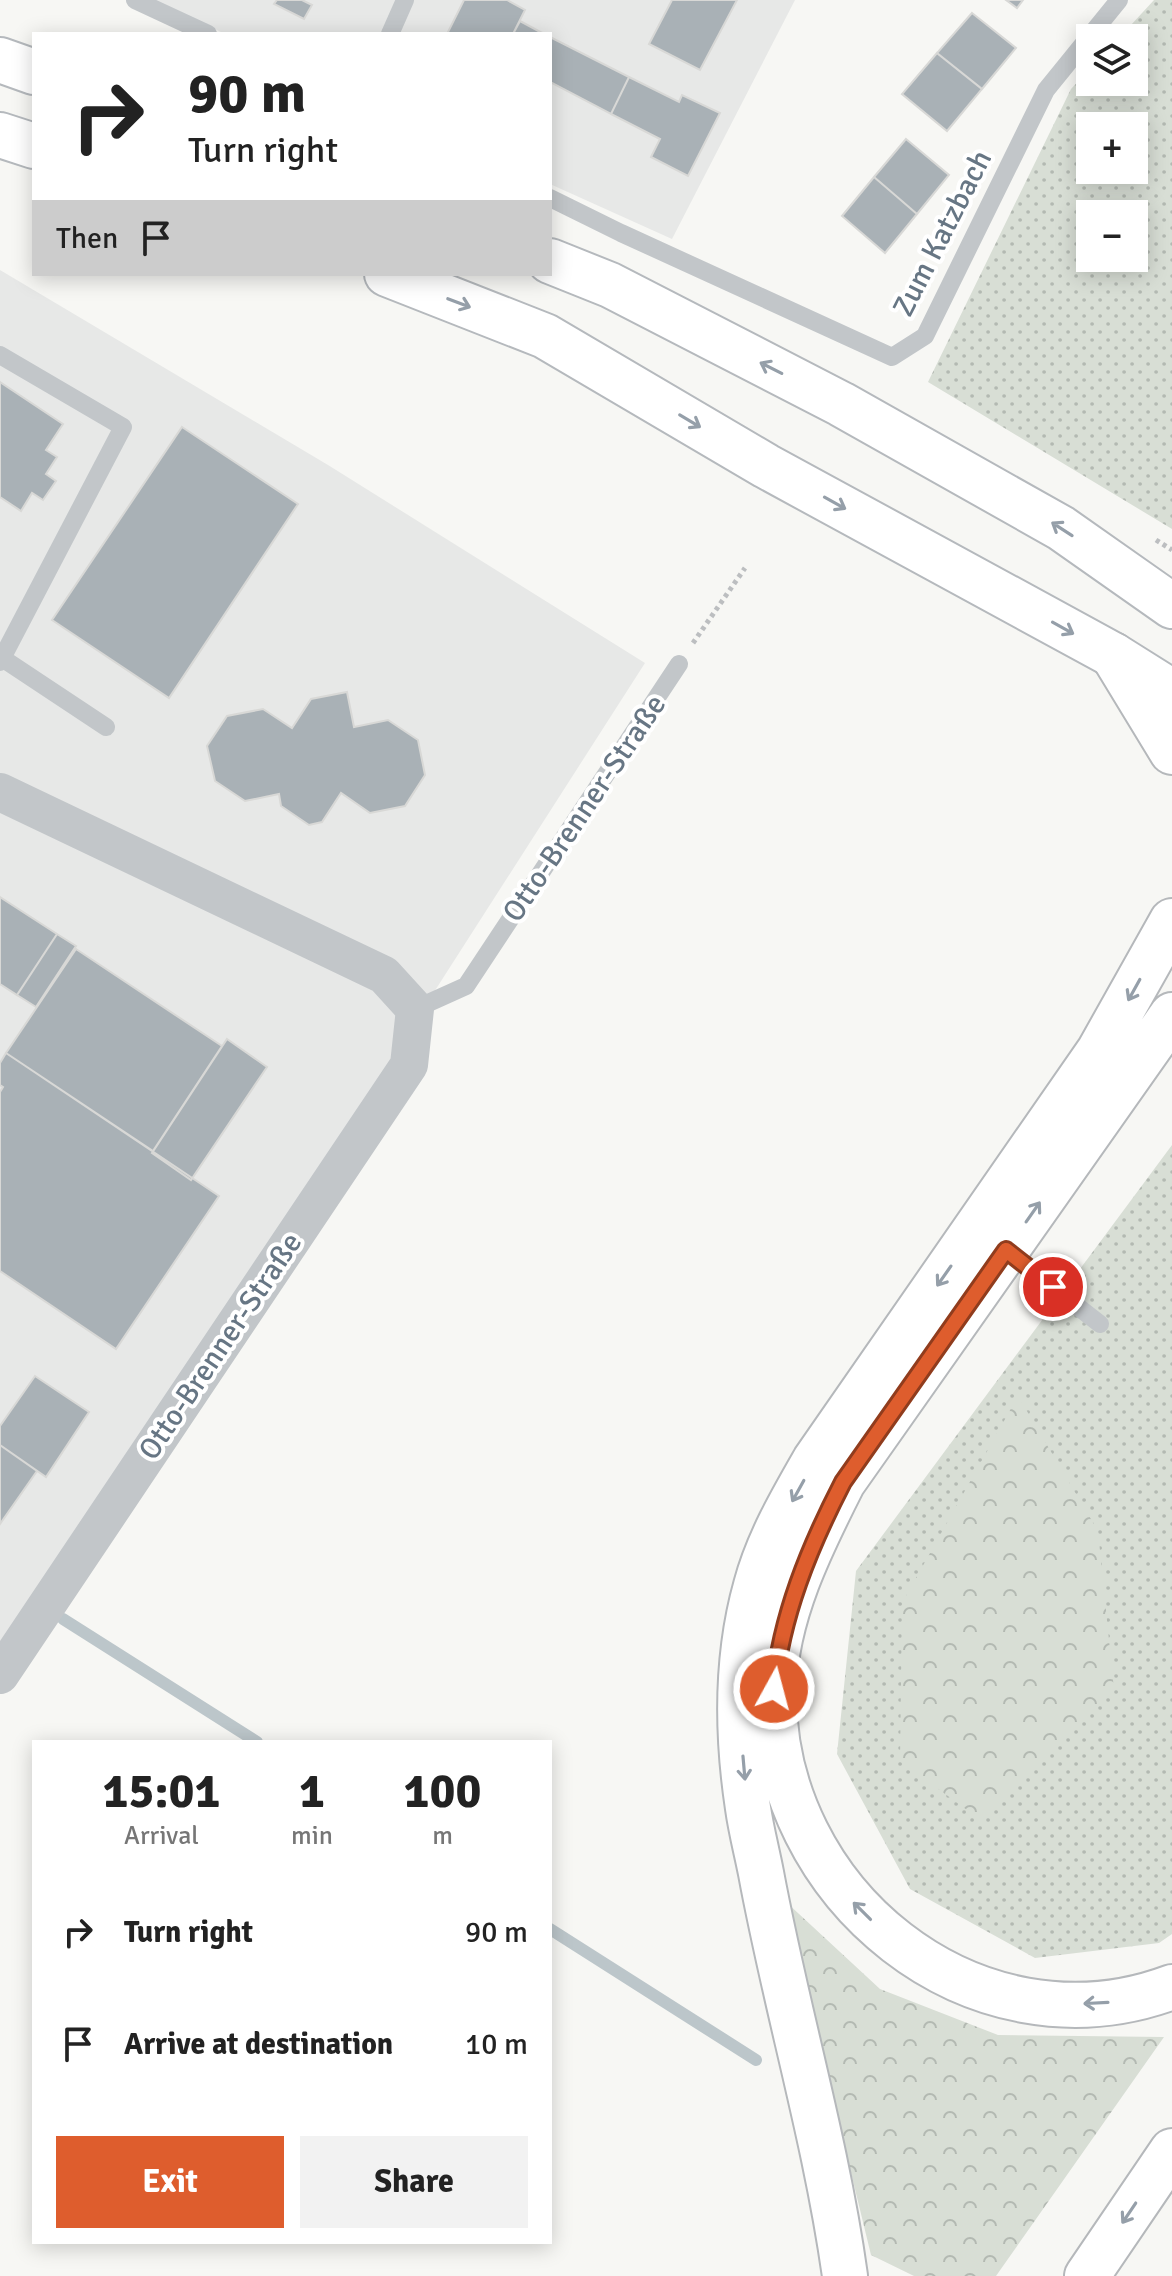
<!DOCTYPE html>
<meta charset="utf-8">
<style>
:root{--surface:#fff;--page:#f2f2f2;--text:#222;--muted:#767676;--accent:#de5d2d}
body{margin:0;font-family:Signika,sans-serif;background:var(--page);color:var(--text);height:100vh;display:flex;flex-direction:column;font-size:30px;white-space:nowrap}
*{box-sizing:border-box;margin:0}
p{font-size:26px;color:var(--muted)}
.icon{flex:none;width:44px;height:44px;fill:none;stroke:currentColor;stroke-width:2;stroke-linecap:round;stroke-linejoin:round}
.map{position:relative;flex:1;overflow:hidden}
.drawer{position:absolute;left:32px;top:1740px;width:520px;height:504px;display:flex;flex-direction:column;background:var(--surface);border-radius:0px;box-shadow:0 4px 20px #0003}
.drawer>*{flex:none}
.top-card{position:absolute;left:32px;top:32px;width:520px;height:244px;border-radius:0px;box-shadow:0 4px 20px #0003;background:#fff;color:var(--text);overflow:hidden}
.tools{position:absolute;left:1076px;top:24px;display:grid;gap:16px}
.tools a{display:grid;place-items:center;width:72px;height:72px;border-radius:0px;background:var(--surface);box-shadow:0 4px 20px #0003;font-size:40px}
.pin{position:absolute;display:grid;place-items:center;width:68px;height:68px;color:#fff;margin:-34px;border:4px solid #fff;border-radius:50%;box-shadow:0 2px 8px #0007}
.me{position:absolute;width:88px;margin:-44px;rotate:7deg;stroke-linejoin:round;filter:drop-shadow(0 0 6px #0008)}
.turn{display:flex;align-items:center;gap:28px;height:168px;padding:0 24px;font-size:36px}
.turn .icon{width:104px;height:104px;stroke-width:2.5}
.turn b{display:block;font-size:56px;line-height:68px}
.then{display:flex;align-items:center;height:76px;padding:0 24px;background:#0003;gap:16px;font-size:30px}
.eta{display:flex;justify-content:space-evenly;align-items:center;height:136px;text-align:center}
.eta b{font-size:48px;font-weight:800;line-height:56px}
.action{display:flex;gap:16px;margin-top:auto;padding:16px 24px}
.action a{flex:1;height:92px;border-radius:0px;background:var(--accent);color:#fff;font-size:32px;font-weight:800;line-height:92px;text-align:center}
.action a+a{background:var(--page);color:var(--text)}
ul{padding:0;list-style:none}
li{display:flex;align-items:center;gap:24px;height:112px;padding:0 24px}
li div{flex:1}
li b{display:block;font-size:30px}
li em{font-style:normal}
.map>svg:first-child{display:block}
.built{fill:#e7e8e7}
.grass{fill:url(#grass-dots);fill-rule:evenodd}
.forest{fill:url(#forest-crowns)}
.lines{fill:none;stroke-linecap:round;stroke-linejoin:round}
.stream{stroke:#bcc6ca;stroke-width:12}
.building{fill:#a9b1b6;stroke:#d8d8d6;stroke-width:2}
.primary-casing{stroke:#b5b9bd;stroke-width:48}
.highway-casing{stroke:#b5b8bb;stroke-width:48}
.path{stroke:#bcbec0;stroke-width:5;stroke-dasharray:4 4;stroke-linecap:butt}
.lane{stroke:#c2c6c9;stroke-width:18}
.street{stroke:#c2c6c9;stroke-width:38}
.primary{stroke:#fff;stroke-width:44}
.highway{stroke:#fff;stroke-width:44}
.oneway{stroke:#959fa9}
.route-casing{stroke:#903c1d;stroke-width:20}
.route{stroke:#de5d2d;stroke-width:14}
.labels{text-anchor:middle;stroke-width:8;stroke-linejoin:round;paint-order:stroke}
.street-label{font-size:30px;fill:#677684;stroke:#fff}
</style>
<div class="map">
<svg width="1172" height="2276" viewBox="0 0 1172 2276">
<defs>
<pattern id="grass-dots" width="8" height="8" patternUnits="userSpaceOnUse" patternTransform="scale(2)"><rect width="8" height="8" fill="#d8ded5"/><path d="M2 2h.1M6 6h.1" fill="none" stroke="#b3b9b2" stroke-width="1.8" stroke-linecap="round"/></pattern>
<pattern id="forest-crowns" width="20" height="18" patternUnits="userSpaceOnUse" patternTransform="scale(2)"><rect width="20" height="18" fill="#d8ded5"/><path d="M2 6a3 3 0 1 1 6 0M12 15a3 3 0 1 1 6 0" fill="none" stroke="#b3b9b2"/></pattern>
</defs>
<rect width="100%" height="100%" fill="#f7f7f4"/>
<path class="built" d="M155,0H795L672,239L550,184V34H225Z
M0,270L328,465L645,663L0,1669Z"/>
<path class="grass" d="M1154,0H1172V529L928,382L1071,89L1090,69V82H1134V38H1119ZM1090,126H1134V170H1090ZM1090,214H1134V258H1090Z
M1172,1145V1934L1159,1943L1035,1958L910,1889L837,1754L856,1571Z"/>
<path class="forest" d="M1018,1396L1098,1531L1114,1690L978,1818L900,1761L902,1603Z
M785,1901L880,1989L998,2035L1164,2037L996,2276H914L871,2255Z"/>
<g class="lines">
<path class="stream" d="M63,1619L257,1742
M550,1929L756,2060"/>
</g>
<path class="building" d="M277,0H302L312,5L304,19L274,4Z
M464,0H507L525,10L513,34H447Z
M672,0H737L700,70L649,44Z
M1006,0H1023L1017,8Z
M972,13L1016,48L982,89L937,53Z
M520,21L544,34H513Z
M550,37L629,77L611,114L550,82Z
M937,53L982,89L947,131L902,94Z
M629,77L679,102L682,95L720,113L688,176L651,157L660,139L611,114Z
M906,139L949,175L917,214L874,177Z
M874,177L917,214L885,253L842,216Z
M0,382L63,424L46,450L57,457L46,474L56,481L43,500L32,493L21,511L0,497Z
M182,427L298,504L169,698L52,620Z
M347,692L354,727L388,720L418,740L425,775L405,806L370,813L341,793L322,822L309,825L281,806L279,794L245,801L215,781L207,746L227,716L263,709L292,728L311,699Z
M0,897L57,934L17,995L0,984Z
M57,934L76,946L36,1007L17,995Z
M76,949L222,1046L153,1151L6,1053Z
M227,1039L267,1067L191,1180L152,1153Z
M6,1053L219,1196L116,1349L0,1271V1092L3,1087L0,1085V1063Z
M35,1376L89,1412L46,1477L0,1445V1426Z
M0,1445L37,1471L0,1524Z"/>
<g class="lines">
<defs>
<path id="primary" d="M0,60L34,72
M0,135L34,146
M550,261L610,285L841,404L1061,528L1172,606
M387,274L545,336L766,466L1113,655L1172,692"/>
<path id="highway" d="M1113,655L1172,752
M1172,1015L843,1482C811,1545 775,1617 774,1689C769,1893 974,2061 1172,1987
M845,2276C826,2140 786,2008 761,1873C757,1852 751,1830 748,1808C737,1735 736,1657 756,1586C768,1541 792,1500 815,1460L1099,1051L1172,921
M1087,2276L1172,2151"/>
</defs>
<use href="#primary" class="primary-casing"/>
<use href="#highway" class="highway-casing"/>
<path class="path" d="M1156,540L1172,550
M693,643L745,568"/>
<path class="lane" d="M135,0L208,34
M390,34L405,0
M550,198L621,233L892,357L925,336L1046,90L1119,0
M0,355L123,427L0,662
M2,658L106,727
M415,1009L466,986L679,664
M1005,1250L1100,1324"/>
<path class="street" d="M0,792L384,975L415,1009L409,1065L0,1675"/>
<use href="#primary" class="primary"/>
<use href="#highway" class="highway"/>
</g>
<defs><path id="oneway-shaft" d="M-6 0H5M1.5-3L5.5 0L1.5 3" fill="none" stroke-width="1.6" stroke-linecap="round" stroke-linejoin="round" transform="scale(2)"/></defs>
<g class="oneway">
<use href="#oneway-shaft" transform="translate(459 303) rotate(21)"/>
<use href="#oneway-shaft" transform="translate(771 368) rotate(-153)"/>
<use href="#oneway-shaft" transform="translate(690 421) rotate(31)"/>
<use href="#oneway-shaft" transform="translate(835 503) rotate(29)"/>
<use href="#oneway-shaft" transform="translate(1062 529) rotate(-147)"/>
<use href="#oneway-shaft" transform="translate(1063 628) rotate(29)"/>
<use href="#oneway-shaft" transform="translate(1134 990) rotate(119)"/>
<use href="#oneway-shaft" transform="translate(1033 1212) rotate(-55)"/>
<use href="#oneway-shaft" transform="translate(944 1276) rotate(125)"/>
<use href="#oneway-shaft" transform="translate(798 1491) rotate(119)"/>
<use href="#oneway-shaft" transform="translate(744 1768) rotate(85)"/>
<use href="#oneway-shaft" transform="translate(862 1911) rotate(-135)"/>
<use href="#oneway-shaft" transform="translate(1096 2003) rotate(177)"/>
<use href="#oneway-shaft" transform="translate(1129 2213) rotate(124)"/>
</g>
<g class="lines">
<defs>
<path id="route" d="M774,1689C781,1616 809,1548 843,1482L1006,1250L1053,1287"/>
</defs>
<use href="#route" class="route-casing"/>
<use href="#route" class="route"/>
</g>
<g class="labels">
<g class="street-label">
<text transform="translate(942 233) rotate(-63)" y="10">Zum Katzbach</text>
<text transform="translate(584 808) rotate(-56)" y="10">Otto-Brenner-Straße</text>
<text transform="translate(220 1346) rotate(-56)" y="10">Otto-Brenner-Straße</text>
</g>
</g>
</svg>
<div class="tools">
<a><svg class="icon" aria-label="layers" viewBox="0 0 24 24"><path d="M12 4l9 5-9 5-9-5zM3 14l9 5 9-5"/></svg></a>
<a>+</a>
<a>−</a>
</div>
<div class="pin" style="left:1053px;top:1287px;background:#d93025"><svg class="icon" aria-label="arrive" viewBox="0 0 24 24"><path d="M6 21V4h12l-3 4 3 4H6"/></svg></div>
<svg class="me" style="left:774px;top:1689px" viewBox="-20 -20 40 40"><circle r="17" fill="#de5d2d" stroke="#fff" stroke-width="3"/><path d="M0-11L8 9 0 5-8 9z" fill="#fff"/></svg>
<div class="top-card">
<div class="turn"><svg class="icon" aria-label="right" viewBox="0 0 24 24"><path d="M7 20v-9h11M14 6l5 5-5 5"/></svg><div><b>90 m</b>Turn right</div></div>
<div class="then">Then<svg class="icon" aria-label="arrive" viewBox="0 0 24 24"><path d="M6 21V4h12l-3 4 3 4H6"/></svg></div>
</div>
<section class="drawer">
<div class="eta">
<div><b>15:01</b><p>Arrival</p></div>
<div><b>1</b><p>min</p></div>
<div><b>100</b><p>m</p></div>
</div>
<ul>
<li><svg class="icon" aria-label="right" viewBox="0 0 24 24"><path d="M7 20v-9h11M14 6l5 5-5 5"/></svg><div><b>Turn right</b></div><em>90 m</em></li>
<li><svg class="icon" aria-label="arrive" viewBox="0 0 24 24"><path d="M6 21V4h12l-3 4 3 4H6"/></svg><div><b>Arrive at destination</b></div><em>10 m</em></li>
</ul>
<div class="action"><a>Exit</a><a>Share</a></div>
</section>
</div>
